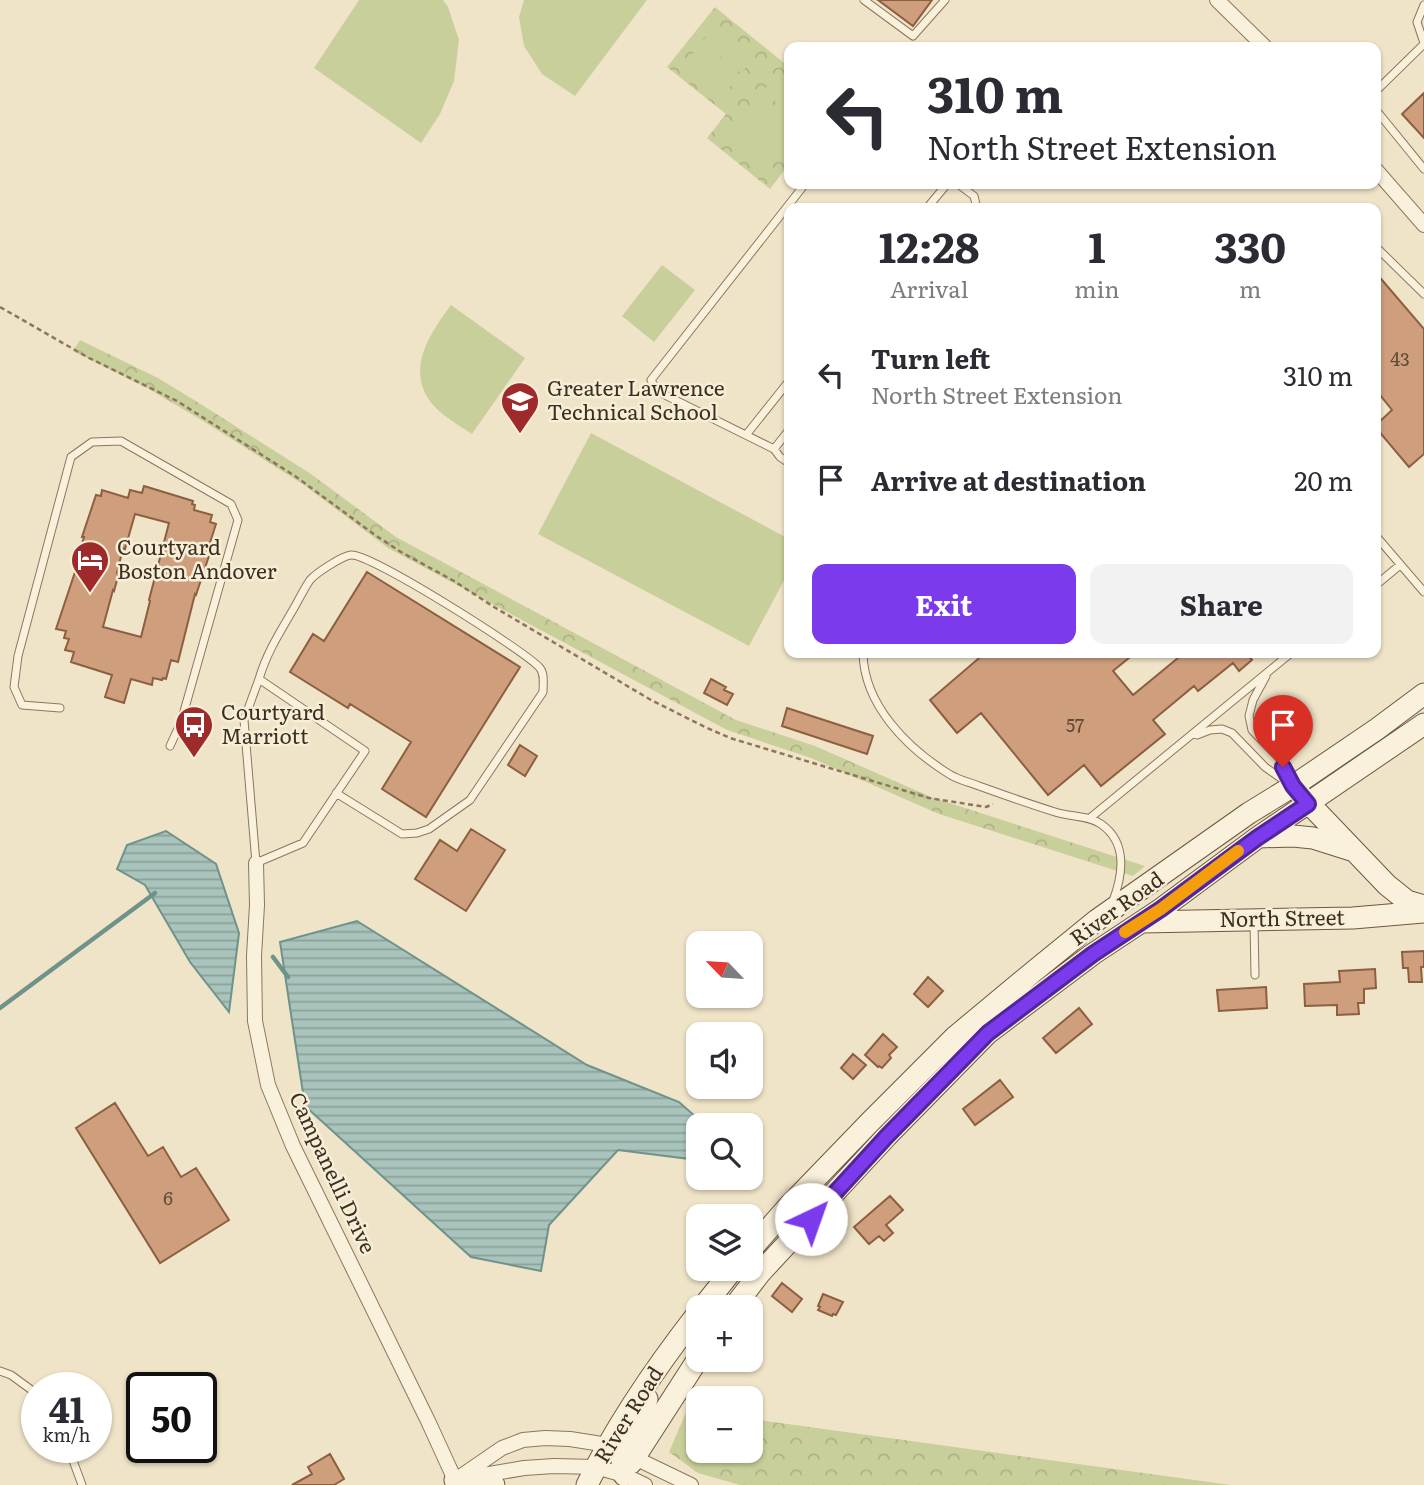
<!DOCTYPE html>
<meta charset="utf-8">
<style>
:root{--surface:#fff;--page:#f2f2f3;--text:#2b2b33;--muted:#7c7c81;--accent:#7c3aed}
body{margin:0;font-family:Literata,serif;background:var(--page);color:var(--text);height:100vh;display:flex;flex-direction:column;font-size:26px;white-space:nowrap}
*{box-sizing:border-box;margin:0}
p{font-size:23px;color:var(--muted)}
.icon{flex:none;width:38px;height:38px;fill:none;stroke:currentColor;stroke-width:2;stroke-linecap:round;stroke-linejoin:round}
.map{position:relative;flex:1;overflow:hidden}
.drawer{position:absolute;left:784px;top:203px;width:597px;height:455px;display:flex;flex-direction:column;background:var(--surface);border-radius:14px;box-shadow:0 2px 5px #0004}
.drawer>*{flex:none}
.banner{position:absolute;left:784px;top:42px;width:597px;height:147px;border-radius:14px;box-shadow:0 2px 5px #0004;background:#fff;color:var(--text);overflow:hidden}
.needle{width:46px;rotate:295deg}
.buttons{position:absolute;left:686px;top:931px;display:grid;gap:14px}
.buttons a{display:grid;place-items:center;width:77px;height:77px;border-radius:14px;background:var(--surface);box-shadow:0 2px 5px #0004;font-size:35px}
.speed{position:absolute;left:21px;top:1372px;display:flex;gap:14px;font-size:35px;font-weight:700;text-align:center}
.speed>*{display:grid;place-content:center;width:91px;height:91px;border-radius:50%;background:var(--surface);box-shadow:0 2px 5px #0004;line-height:1}
.speed small{font-size:18px;font-weight:400}
.speed .limit{border:4px solid #111;border-radius:10px;background:#fff;color:#111}
.pin{position:absolute;display:grid;place-items:center;width:60px;height:60px;color:#fff;margin:-72px -30px;border-radius:50% 50% 50% 0;rotate:-45deg;box-shadow:0 0 7px #0007}
.pin .icon{rotate:45deg}
.me{position:absolute;width:77px;margin:-38px;rotate:42deg;stroke-linejoin:round;filter:drop-shadow(0 0 5px #0008)}
.turn{display:flex;align-items:center;gap:24px;height:147px;padding:0 28px;font-size:32px}
.turn .icon{width:91px;height:91px;stroke-width:2.5}
.turn b{display:block;font-size:49px;line-height:60px}
.eta{display:flex;justify-content:space-evenly;align-items:center;height:119px;text-align:center}
.eta b{font-size:42px;font-weight:700;line-height:49px}
.button{display:flex;gap:14px;margin-top:auto;padding:14px 28px}
.button a{flex:1;height:80px;border-radius:14px;background:var(--accent);color:#fff;font-size:28px;font-weight:700;line-height:80px;text-align:center}
.button a+a{background:var(--page);color:var(--text)}
ul{padding:0;list-style:none}
li{display:flex;align-items:center;gap:21px;height:105px;padding:0 28px}
li div{flex:1}
li b{display:block;font-size:26px}
li em{font-style:normal}
.map>svg:first-child{display:block}
.park{fill:url(#park-crowns)}
.pitch{fill:#c9cf9b}
.water{fill:url(#water-rules);stroke:#6f938a;stroke-width:2}
.lines{fill:none;stroke-linecap:round;stroke-linejoin:round}
.stream{stroke:#6f938a;stroke-width:4.5}
.building{fill:#cf9f7d;stroke:#8d5f41;stroke-width:2;fill-rule:evenodd}
.service-casing{stroke:#8d765c;stroke-width:9}
.minor-casing{stroke:#8d765c;stroke-width:16}
.secondary-casing{stroke:#6f573f;stroke-width:23}
.path{stroke:#8d765c;stroke-width:2.5;stroke-dasharray:5 3.5;stroke-linecap:butt}
.service{stroke:#faf1dc;stroke-width:7}
.minor{stroke:#faf1dc;stroke-width:14}
.secondary{stroke:#faf1dc;stroke-width:21}
.route-casing{stroke:#51269a;stroke-width:18}
.route{stroke:#7c3aed;stroke-width:12}
.slow{stroke:#f59e0b;stroke-width:12}
.labels{text-anchor:middle;stroke-width:5;stroke-linejoin:round;paint-order:stroke}
.number-label{font-size:18px;fill:#624a37}
.poi-label{font-size:21px;fill:#3d2e20;stroke:#f7eed8;text-anchor:start}
.street-label{font-size:21px;fill:#3d2e20;stroke:#f7eed8}
</style>
<div class="map">
<svg width="1424" height="1485" viewBox="0 0 1424 1485">
<defs>
<pattern id="park-crowns" width="20" height="18" patternUnits="userSpaceOnUse" patternTransform="scale(1.75)"><rect width="20" height="18" fill="#c9cf9b"/><path d="M2 6a3 3 0 1 1 6 0M12 15a3 3 0 1 1 6 0" fill="none" stroke="#aeb285"/></pattern>
<pattern id="water-rules" width="6" height="5" patternUnits="userSpaceOnUse" patternTransform="scale(1.75)"><rect width="6" height="5" fill="#a9c4bc"/><path d="M0 2.5h6" fill="none" stroke="#8ba098"/></pattern>
</defs>
<rect width="100%" height="100%" fill="#f0e4c8"/>
<path class="park" d="M715,7L789,67V164L770,189L707,138L726,114L667,67Z
M80,340L158,378L199,403L311,474L396,537L736,720L815,746L931,797L1145,866L1133,876L939,814L811,758L727,730L388,548L304,485L203,421L149,389L73,351Z
M687,1410L698,1412V1451H751V1419L1231,1485H740L698,1473L669,1452Z"/>
<path class="pitch" d="M359,0H443L448,7L459,40L454,81L440,114L421,143L314,68Z
M524,0H647L575,96L542,74L524,46L519,17Z
M716,24L755,56L741,73L702,42Z
M697,49L736,80L721,97L683,66Z
M777,74L789,84V113L763,91Z
M758,98L789,123V137L782,147L743,115Z
M739,122L777,153L763,171L724,139Z
M662,265L695,290L654,342L622,316Z
M451,305L525,358L472,434C460,426 446,418 436,408C403,374 428,336 451,305Z
M591,433L789,539V571L749,646L538,534Z"/>
<path class="water" d="M166,831L216,864L239,933L229,1012L190,962L145,885L117,869L127,845Z
M357,921L587,1065L679,1102L705,1125H698V1160L618,1150L549,1225L541,1271L471,1257L305,1106L280,942Z"/>
<g class="lines">
<path class="stream" d="M273,957L288,977
M0,1008L155,893"/>
</g>
<path class="building" d="M878,0H932L913,26Z
M1424,93V138L1402,114Z
M1376,273L1424,329V454L1409,467L1376,428V425L1392,410L1376,390Z
M144,486L193,501L192,504L195,505L194,510L212,515L210,522L216,524L207,552L210,553L196,595L195,594L178,662L171,660L166,679L163,678L162,680L153,678L152,685L131,679L124,703L105,697L112,675L71,662L74,652L65,650L69,639L64,638L66,631L56,629L78,563H76L84,537H82L96,495L101,496L102,490L128,498L130,490L142,493ZM135,514L169,523L149,600L150,601L141,637L103,627L113,590L114,591L119,573H117L123,548L125,549Z
M367,572L520,667L426,817L382,789L411,742L350,704L348,708L290,672L313,634L324,641Z
M985,653H1135L1113,671L1133,695L1184,653H1246L1252,660L1239,671L1233,663L1198,691L1194,686L1153,720L1165,734L1101,786L1084,765L1048,795L981,713L957,733L930,700Z
M711,679L726,687L724,690L733,694L727,705L704,693Z
M787,708L873,736L867,754L782,726Z
M520,745L537,756L525,776L508,765Z
M471,829L505,850L466,911L415,879L440,840L457,851Z
M1424,951V967H1421L1422,982H1409L1408,968H1403L1402,952Z
M1375,969L1376,988L1364,989V1003H1358L1359,1014L1337,1015V1005L1305,1006L1304,984L1340,982L1339,971Z
M928,977L943,991L928,1007L914,994Z
M1266,987L1267,1008L1219,1011L1217,990Z
M1079,1008L1092,1024L1056,1053L1043,1038Z
M883,1034L897,1047L889,1055L891,1058L882,1068L879,1066L878,1067L865,1055Z
M853,1054L866,1065L853,1079L841,1068Z
M1000,1080L1013,1097L975,1125L963,1109Z
M115,1103L148,1156L163,1147L181,1177L196,1168L229,1220L160,1263L76,1128Z
M890,1196L903,1210L886,1225L893,1233L884,1241L879,1236L869,1244L854,1227Z
M782,1283L802,1299L792,1312L772,1296Z
M823,1294L843,1302L836,1315L833,1314L832,1316L818,1310L820,1307L818,1306Z
M330,1454L344,1479L334,1485H292L312,1474L308,1467Z"/>
<g class="lines">
<defs>
<path id="service" d="M864,0L913,36L945,0
M1424,5L1417,22L1424,43
M1376,91L1424,44
M1376,110L1424,169
M958,184L974,196L977,208
M927,208L947,184
M1376,247L1424,294
M789,430L774,449L780,457L789,463
M746,435L789,381
M774,449L657,391L651,380L805,184
M1376,536L1424,592
M1376,585L1400,565
M863,653C864,705 907,748 949,774C958,780 969,782 979,786C1004,795 1029,804 1055,812C1070,817 1088,815 1101,824C1128,843 1123,874 1113,901
M1266,676L1253,700L1249,716L1252,730L1280,759L1291,783
M259,679C267,652 280,632 294,608C299,599 304,589 310,580C316,573 342,556 351,555C370,553 522,649 539,667C545,673 543,683 543,692L470,800L429,829L417,833L402,834L336,793
M259,679L365,751L303,843L256,863L244,720Z
M60,708L22,705L14,687L18,656L71,457L92,442L121,441L231,504L238,520L181,722L170,746
M1197,735L1210,730L1222,729L1232,733L1265,767L1289,784
M1090,818L1291,653
M1254,924L1255,975
M0,1371L11,1375L37,1394
M68,1447L82,1485"/>
<path id="minor" d="M1217,0L1265,47
M1376,170L1424,225
M256,863L257,905L254,956L255,1021L268,1085L293,1146L428,1421L455,1480
M472,1477L524,1468L554,1466L596,1467L624,1475L645,1485
M454,1481L502,1448L523,1440L545,1438L570,1439L608,1445L691,1485"/>
<path id="secondary" d="M1300,794L1387,885L1407,901L1424,906
M1259,837L1293,836L1313,838L1351,850
M1142,922L1353,918L1424,912
M751,1249L787,1208L870,1122L956,1036L1033,972L1097,920L1249,813L1293,786L1377,729L1424,694
M703,1307L733,1269
M734,1307L760,1273L887,1136L988,1033L1093,954L1161,909L1257,838L1424,724
M631,1463L698,1359
M624,1475L622,1462L624,1452L647,1399
M455,1480L494,1485
M587,1485C617,1423 656,1367 698,1313"/>
</defs>
<use href="#service" class="service-casing"/>
<use href="#minor" class="minor-casing"/>
<use href="#secondary" class="secondary-casing"/>
<path class="path" d="M0,307L89,358L177,401L295,476L375,535L401,552L454,581L494,607L651,700L705,727L730,738L929,798L986,807L993,804"/>
<use href="#service" class="service"/>
<use href="#minor" class="minor"/>
<use href="#secondary" class="secondary"/>
</g>
<g class="lines">
<defs>
<path id="route" d="M811,1219L887,1136L988,1033L1093,954L1161,909L1257,838L1308,804L1293,786L1283,767"/>
</defs>
<use href="#route" class="route-casing"/>
<use href="#route" class="route"/>
<path class="slow" d="M1125,932L1161,909L1238,851"/>
</g>
<defs>
<symbol id="school-pin" viewBox="-11 -11 22 30"><path d="M0 17L-7.5 6A9.5 9.5 0 1 1 7.5 6Z" fill="#9e2a2b" stroke="#f7eed8"/><path d="M0-5L7-2L0 1L-7-2ZM-4 1L0 2.5L4 1V4Q0 6-4 4Z" fill="#fff"/></symbol>
<symbol id="hotel-pin" viewBox="-11 -11 22 30"><path d="M0 17L-7.5 6A9.5 9.5 0 1 1 7.5 6Z" fill="#9e2a2b" stroke="#f7eed8"/><path d="M-6-4.5h1.5V1H6V5H4.5V3h-9V5H-6ZM-4 0a1.8 1.8 0 1 1 3.6 0ZM.5 0V-2.5h3Q6-2.5 6 0Z" fill="#fff"/></symbol>
<symbol id="bus-pin" viewBox="-11 -11 22 30"><path d="M0 17L-7.5 6A9.5 9.5 0 1 1 7.5 6Z" fill="#9e2a2b" stroke="#f7eed8"/><path d="M-5-6H5V4H4V6H2V4H-2V6H-4V4H-5ZM-3.5-4V0h7V-4ZM-3.5 1.2v1.5H-2V1.2ZM2 1.2v1.5H3.5V1.2Z" fill="#fff"/></symbol>
</defs>
<g fill-rule="evenodd">
<use href="#school-pin" x="498" y="379" width="44" height="60"/>
<use href="#hotel-pin" x="68" y="538" width="44" height="60"/>
<use href="#bus-pin" x="172" y="703" width="44" height="60"/>
</g>
<g class="labels">
<g class="number-label">
<text x="1400" y="366">43</text>
<text x="1075" y="732">57</text>
<text x="168" y="1205">6</text>
</g>
<g class="poi-label">
<text x="547" y="396">Greater Lawrence<tspan x="547" dy="24">Technical School</tspan></text>
<text x="117" y="555">Courtyard<tspan x="117" dy="24">Boston Andover</tspan></text>
<text x="221" y="720">Courtyard<tspan x="221" dy="24">Marriott</tspan></text>
</g>
<g class="street-label">
<text transform="translate(1117 909) rotate(-36)" y="7">River Road</text>
<text transform="translate(1282 919) rotate(-1)" y="7">North Street</text>
<text transform="translate(332 1173) rotate(65)" y="7">Campanelli Drive</text>
<text transform="translate(629 1415) rotate(-58)" y="7">River Road</text>
</g>
</g>
</svg>
<div class="buttons">
<a><svg class="needle" viewBox="-14 -14 28 28"><path d="M0-13l5 13h-10z" fill="#e53935"/><path d="M0 13l5-13h-10z" fill="#7c7c81"/></svg></a>
<a><svg class="icon" aria-label="sound" viewBox="0 0 24 24"><path d="M4 9h4l5-4v14l-5-4H4zM17 9q2 3 0 6"/></svg></a>
<a><svg class="icon" aria-label="search" viewBox="0 0 24 24"><circle cx="10" cy="10" r="6"/><path d="M15 15l6 6"/></svg></a>
<a><svg class="icon" aria-label="layers" viewBox="0 0 24 24"><path d="M12 4l9 5-9 5-9-5zM3 14l9 5 9-5"/></svg></a>
<a>+</a>
<a>−</a>
</div>
<div class="speed"><div>41<small>km/h</small></div><div class="limit">50</div></div>
<div class="pin" style="left:1283px;top:767px;background:#d93025"><svg class="icon" aria-label="arrive" viewBox="0 0 24 24"><path d="M6 21V4h12l-3 4 3 4H6"/></svg></div>
<svg class="me" style="left:811px;top:1219px" viewBox="-20 -20 40 40"><circle r="19" fill="#fff"/><path d="M0-13L10 11 0 6-10 11z" fill="#7c3aed"/></svg>
<div class="banner">
<div class="turn"><svg class="icon" aria-label="left" viewBox="0 0 24 24"><path d="M17 20v-9H6M10 6l-5 5 5 5"/></svg><div><b>310 m</b>North Street Extension</div></div>
</div>
<section class="drawer">
<div class="eta">
<div><b>12:28</b><p>Arrival</p></div>
<div><b>1</b><p>min</p></div>
<div><b>330</b><p>m</p></div>
</div>
<ul>
<li><svg class="icon" aria-label="left" viewBox="0 0 24 24"><path d="M17 20v-9H6M10 6l-5 5 5 5"/></svg><div><b>Turn left</b><p>North Street Extension</p></div><em>310 m</em></li>
<li><svg class="icon" aria-label="arrive" viewBox="0 0 24 24"><path d="M6 21V4h12l-3 4 3 4H6"/></svg><div><b>Arrive at destination</b></div><em>20 m</em></li>
</ul>
<div class="button"><a>Exit</a><a>Share</a></div>
</section>
</div>
